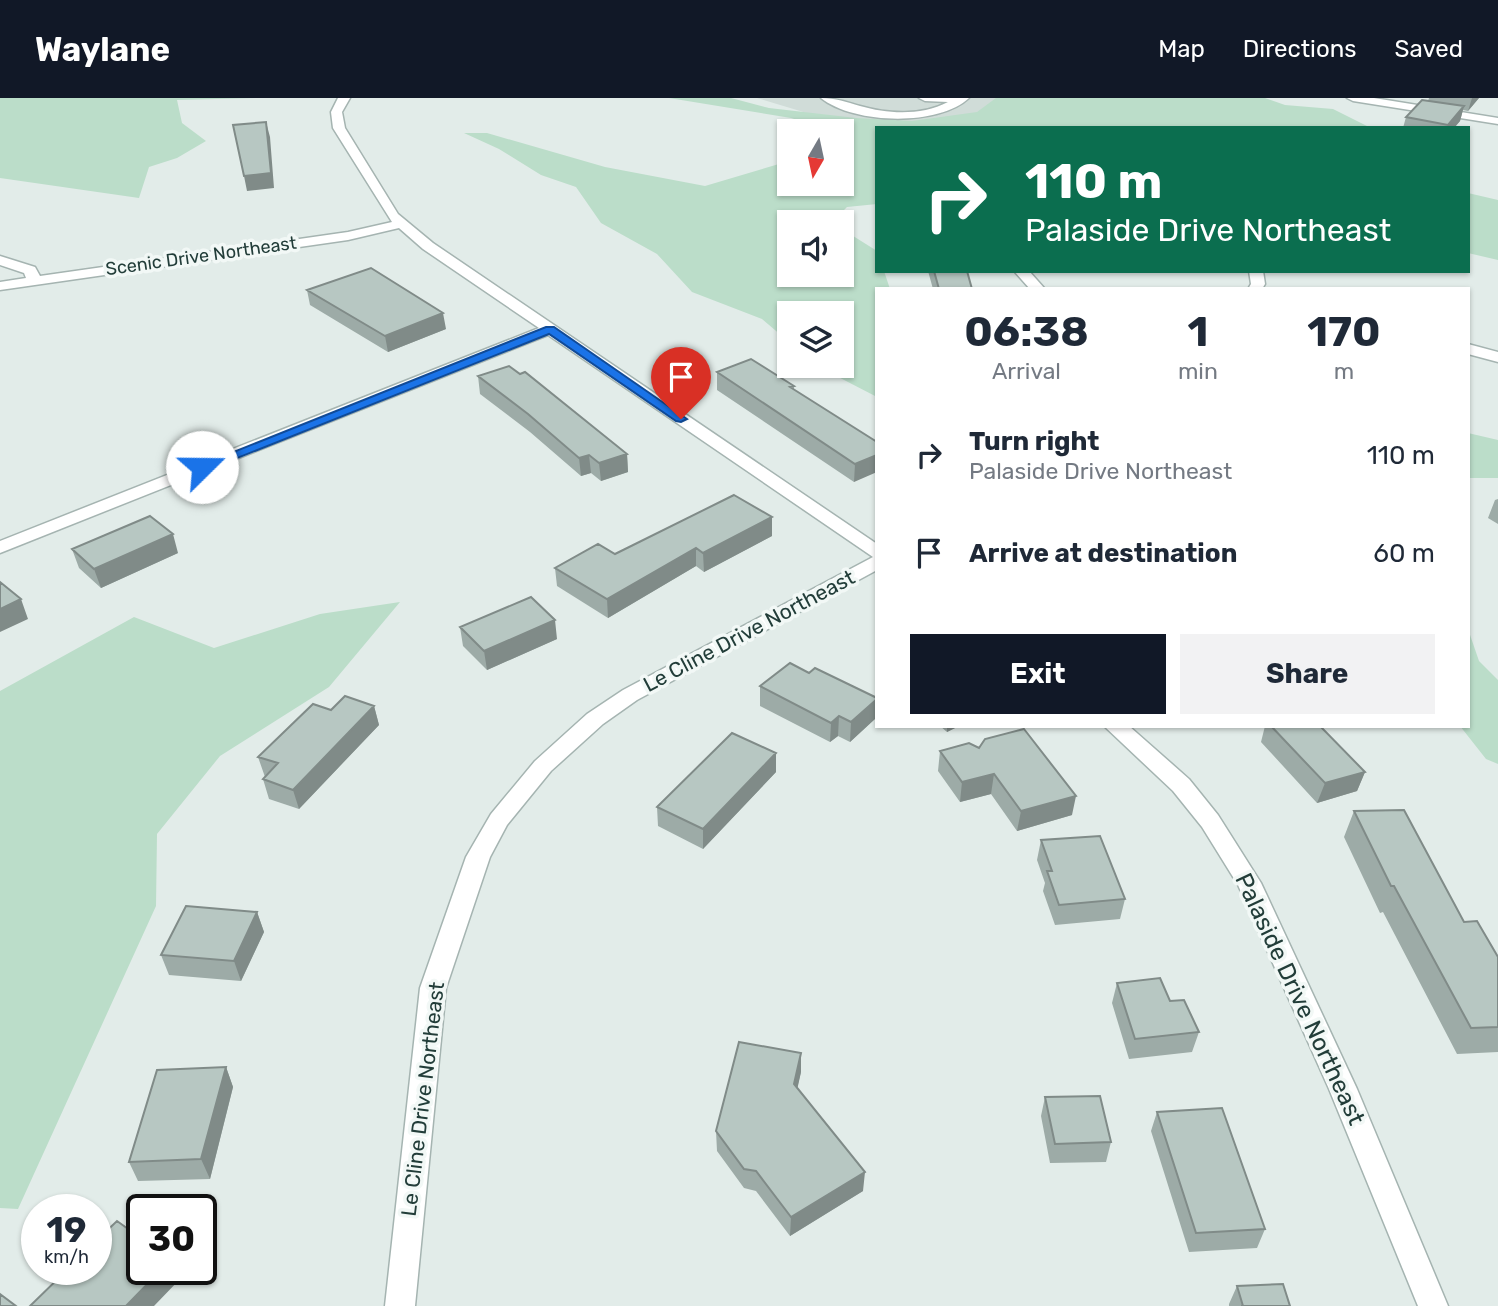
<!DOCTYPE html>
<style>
:root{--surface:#fff;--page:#f2f2f3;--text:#1f2937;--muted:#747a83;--accent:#111827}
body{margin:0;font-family:Rubik,sans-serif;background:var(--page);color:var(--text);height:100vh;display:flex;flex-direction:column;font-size:26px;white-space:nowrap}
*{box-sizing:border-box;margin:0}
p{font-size:23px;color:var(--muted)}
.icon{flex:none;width:38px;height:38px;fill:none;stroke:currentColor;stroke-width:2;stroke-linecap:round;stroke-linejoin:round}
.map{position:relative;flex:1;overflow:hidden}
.details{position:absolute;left:875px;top:189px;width:595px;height:441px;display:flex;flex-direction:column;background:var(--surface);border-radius:0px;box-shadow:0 2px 5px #0004}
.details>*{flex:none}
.hud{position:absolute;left:875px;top:28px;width:595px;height:147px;border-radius:0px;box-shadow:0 2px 5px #0004;background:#0b6e4f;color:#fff;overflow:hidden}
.needle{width:46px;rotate:189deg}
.buttons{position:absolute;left:777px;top:21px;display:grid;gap:14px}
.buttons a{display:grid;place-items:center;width:77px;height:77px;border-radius:0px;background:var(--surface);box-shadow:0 2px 5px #0004;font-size:35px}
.speed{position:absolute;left:21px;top:1096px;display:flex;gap:14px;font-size:35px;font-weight:700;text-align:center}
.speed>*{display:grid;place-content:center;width:91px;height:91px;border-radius:50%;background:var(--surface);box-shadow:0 2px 5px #0004;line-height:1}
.speed small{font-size:18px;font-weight:400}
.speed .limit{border:4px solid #111;border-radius:10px;background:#fff;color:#111}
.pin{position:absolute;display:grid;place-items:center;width:60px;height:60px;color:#fff;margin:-72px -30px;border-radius:50% 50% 50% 0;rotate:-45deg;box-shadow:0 0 7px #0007}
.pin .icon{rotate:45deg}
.me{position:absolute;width:77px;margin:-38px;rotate:68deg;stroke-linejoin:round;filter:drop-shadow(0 0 5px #0008)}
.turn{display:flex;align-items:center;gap:24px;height:147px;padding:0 35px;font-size:32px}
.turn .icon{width:91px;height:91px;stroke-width:2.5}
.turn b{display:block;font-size:49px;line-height:60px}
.eta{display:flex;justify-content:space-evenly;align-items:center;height:119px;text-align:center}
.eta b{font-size:42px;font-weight:700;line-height:49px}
.button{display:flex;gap:14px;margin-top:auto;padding:14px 35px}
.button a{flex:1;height:80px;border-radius:0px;background:var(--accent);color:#fff;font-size:28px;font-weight:700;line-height:80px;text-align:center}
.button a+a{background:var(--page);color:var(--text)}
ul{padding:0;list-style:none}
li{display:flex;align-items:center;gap:21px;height:98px;padding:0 35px}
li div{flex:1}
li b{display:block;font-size:26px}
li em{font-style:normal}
header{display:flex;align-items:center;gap:42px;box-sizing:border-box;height:98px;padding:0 35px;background:var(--accent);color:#fff}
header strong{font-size:33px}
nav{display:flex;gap:38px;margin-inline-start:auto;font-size:24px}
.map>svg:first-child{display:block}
.built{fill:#d0dcd8}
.green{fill:#bbddc9}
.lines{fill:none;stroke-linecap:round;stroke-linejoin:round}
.minor-casing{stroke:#a5b4b1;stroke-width:3}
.minor{fill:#fff;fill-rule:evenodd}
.wall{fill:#9daba7}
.shaded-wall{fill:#808b88}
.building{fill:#b7c7c2;stroke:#808b88;stroke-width:2}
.route{fill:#1a73e8;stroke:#114b97;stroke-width:2}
.labels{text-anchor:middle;stroke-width:7;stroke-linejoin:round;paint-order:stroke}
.far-street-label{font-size:18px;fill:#223d39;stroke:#f2f8f6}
.street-label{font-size:21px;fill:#223d39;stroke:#f2f8f6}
.near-street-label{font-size:24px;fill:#223d39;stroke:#f2f8f6}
</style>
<header>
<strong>Waylane</strong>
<nav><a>Map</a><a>Directions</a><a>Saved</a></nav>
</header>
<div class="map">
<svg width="1498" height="1208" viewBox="0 0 1498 1208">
<rect width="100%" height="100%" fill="#e2ece9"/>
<path class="built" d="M757,0H1026L943,30L853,29Z"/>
<path class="green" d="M0,0H258L177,2L182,25L206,43L177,60L149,69L139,100L0,80Z
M669,0H731L769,10L856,20L912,23L977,14L996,0H1265L1285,7L1333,11L1371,30H877V106L847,109L832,124H789V177H842V131L877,153V173H884L890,191H877V299L817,268H842V215H789V244L762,221L692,194L657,156L601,125L576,89L541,77L499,51L464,35H487L605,69L705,88L789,63V86H842V33H831L791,20Z
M1468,95L1498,102V162L1468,155Z
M1468,335L1498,342V380H1468Z
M400,504L329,589L220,658L157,736L156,808L18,1111L0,1110V593L134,519L214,550L320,516Z
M1468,531L1479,563L1498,582V666L1486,661L1460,628H1468Z"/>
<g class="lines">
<defs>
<path id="minor" d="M338,0H350L342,14L345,30L398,116L433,145L877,446V472L637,602L603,626L551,673L507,727L490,759L446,890L415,1208H385L420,890L466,759L491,716L535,663L587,616L623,592L873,459L548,237L0,455V443L539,230L423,151L399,130L348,142L0,192V184L26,180L24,175L0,167V158L35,169L40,178L348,134L392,124L333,30L331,14Z
M821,0C836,0 846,4 860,8C888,16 921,18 948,4L925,3L919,0H969C938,29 853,26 821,0Z
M1347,0H1374L1498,20V26L1353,3Z
M1014,173H1029L1045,191H1030Z
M1249,173H1263L1265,186L1262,191H1248L1251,186Z
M1468,246L1498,254V264L1468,256Z
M1104,628H1129L1189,681L1218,717L1261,785L1357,991L1448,1208H1418L1329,991L1238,787L1202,729L1173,693Z"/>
</defs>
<use href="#minor" class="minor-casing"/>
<use href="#minor" class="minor"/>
</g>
<path class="wall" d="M1429,0H1479L1468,13L1463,12L1460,23L1454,30H1403L1406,19L1428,3Z
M928,173H967L972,191H933Z
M307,192L446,231L388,254L310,207Z
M717,274L794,288V292L877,344L854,384L717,292Z
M478,278L627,356L628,374L601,383L591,375L581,378L530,334L480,296Z
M1498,401V426L1488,420L1495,402Z
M772,438L704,474L696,468L608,520L557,488L555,470L615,456Z
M72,451L178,455L101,490L79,470Z
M460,529L557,541L487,572L463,548Z
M876,555H877V576L875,574Z
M809,575L876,620L850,644L838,638L830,644L760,608V588Z
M374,608L379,627L299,711L269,701L263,681L265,679L258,659L331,612Z
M940,628H959L947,634Z
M1265,628H1320L1365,674L1357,693L1317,705L1261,644Z
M969,645L1072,717L1017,733L991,696L960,704L938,673L940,653Z
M776,655V674L703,751L658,728L657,709Z
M1354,713L1498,859V954L1457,956L1383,814L1380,815L1344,739Z
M1041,742L1125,801L1120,821L1055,827L1043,793L1045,785L1037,762Z
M257,814L264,834L241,883L169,877L161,857Z
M1117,885L1170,903L1199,934L1192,954L1129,961L1112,905Z
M226,969L233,989L210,1081L138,1083L129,1064Z
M801,974L797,990L863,1093L790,1138L756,1093L744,1090L717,1053L716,1033Z
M1045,999L1111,1044L1106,1064L1050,1065L1041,1018Z
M1157,1014L1265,1131L1257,1150L1189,1154L1151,1033Z
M1237,1188L1290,1208H1229V1206Z"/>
<path class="shaded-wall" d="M1472,0H1479L1468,13Z
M1464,8L1460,23L1454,30H1447L1448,27Z
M266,24L270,39L274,90L247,93L244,78Z
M443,215L446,231L388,254L385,238Z
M627,356L628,374L601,383L599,365Z
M589,357L591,375L581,378L579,360Z
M877,357V374L854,384L855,366Z
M772,419V438L704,474L703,455Z
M173,436L178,455L101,490L94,471Z
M696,450V468L608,520L607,501Z
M21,501L28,521L0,534V511Z
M555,522L557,541L487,572L484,553Z
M877,601L876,620L850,644L851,624Z
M374,608L379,627L299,711L293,692Z
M839,618L838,638L830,644L831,625Z
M947,628H959L947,634Z
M776,655V674L703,751V731Z
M1365,674L1357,693L1317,705L1325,685Z
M994,676L991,696L960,704L962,684Z
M1076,698L1072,717L1017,733L1021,713Z
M257,814L264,834L241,883L234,863Z
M801,955V974L794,1006V986Z
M226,969L233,989L210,1081L201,1061Z
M865,1074L863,1093L790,1138L791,1119Z
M162,1171H176L181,1180L154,1208H126Z"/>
<path class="building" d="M1422,2L1464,8L1448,27L1406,19Z
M266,24L271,75L244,78L233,27Z
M371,170L443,215L385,238L307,192Z
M934,173H967L972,191H939Z
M751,261L794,288L790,289L877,344V357L855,366L717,274Z
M509,268L520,276L525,274L627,356L599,365L589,357L579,360L528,316L478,278Z
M734,397L772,419L703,455L696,450L607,501L555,470L598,446L615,456Z
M150,418L173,436L94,471L72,451Z
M0,484L21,501L0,511Z
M531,499L555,522L484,553L460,529Z
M790,565L809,575L815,570L877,600V601L851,624L839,618L831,625L760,588Z
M345,598L374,608L293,692L263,681L278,665L258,659L313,606L331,612Z
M1271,628H1320L1365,674L1325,685Z
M1024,631L1076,698L1021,713L994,676L962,684L940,653L969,645L979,650L985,641Z
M732,635L776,655L703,731L657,709Z
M1404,712L1464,824L1477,823L1498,859V929L1471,930L1394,788H1391L1354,713Z
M1100,738L1125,801L1059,807L1047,773H1052L1041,742Z
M186,808L257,814L234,863L161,857Z
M1160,880L1170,903L1184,902L1199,934L1135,941L1117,885Z
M739,944L801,955L794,986L865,1074L791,1119L756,1073L744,1071L716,1033Z
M226,969L201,1061L129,1064L157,972Z
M1100,998L1111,1044L1055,1046L1045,999Z
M1222,1010L1265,1131L1196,1135L1157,1014Z
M117,1123L142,1141V1171H162L126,1208H30L68,1171H96V1143Z
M1283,1186L1290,1208H1241H1243L1237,1188Z
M0,1196L16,1208H0Z"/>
<path class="route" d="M546,229H554L687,321L681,324L676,323L549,236L207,372H198L196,369Z"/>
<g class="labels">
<g class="far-street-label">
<text transform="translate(201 158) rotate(-8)" y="6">Scenic Drive Northeast</text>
</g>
<g class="street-label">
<text transform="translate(749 533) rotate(-28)" y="7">Le Cline Drive Northeast</text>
<text transform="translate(423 1001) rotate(-83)" y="7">Le Cline Drive Northeast</text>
</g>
<g class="near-street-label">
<text transform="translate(1300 901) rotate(65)" y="8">Palaside Drive Northeast</text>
</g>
</g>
</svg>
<div class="buttons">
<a><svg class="needle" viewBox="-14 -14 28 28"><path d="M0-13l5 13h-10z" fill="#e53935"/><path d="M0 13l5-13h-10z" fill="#747a83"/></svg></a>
<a><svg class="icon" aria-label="sound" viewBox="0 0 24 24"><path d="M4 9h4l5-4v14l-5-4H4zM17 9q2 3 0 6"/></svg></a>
<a><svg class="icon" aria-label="layers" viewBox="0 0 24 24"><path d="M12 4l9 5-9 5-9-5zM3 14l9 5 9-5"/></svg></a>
</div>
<div class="speed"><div>19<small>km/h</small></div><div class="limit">30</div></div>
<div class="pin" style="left:681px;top:321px;background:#d93025"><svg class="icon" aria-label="arrive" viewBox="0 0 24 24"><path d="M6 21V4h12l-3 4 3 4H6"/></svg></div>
<svg class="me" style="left:202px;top:369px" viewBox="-20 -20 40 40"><circle r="19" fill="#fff"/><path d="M0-13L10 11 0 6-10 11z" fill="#1a73e8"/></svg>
<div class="hud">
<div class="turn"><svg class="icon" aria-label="right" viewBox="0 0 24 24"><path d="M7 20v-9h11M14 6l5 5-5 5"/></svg><div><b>110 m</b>Palaside Drive Northeast</div></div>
</div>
<section class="details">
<div class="eta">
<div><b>06:38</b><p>Arrival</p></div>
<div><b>1</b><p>min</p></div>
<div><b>170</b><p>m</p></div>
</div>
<ul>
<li><svg class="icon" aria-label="right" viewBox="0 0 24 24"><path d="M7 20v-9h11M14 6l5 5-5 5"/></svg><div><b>Turn right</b><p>Palaside Drive Northeast</p></div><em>110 m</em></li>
<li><svg class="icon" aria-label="arrive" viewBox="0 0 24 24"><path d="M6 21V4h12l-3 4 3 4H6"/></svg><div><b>Arrive at destination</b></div><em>60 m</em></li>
</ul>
<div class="button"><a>Exit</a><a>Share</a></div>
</section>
</div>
